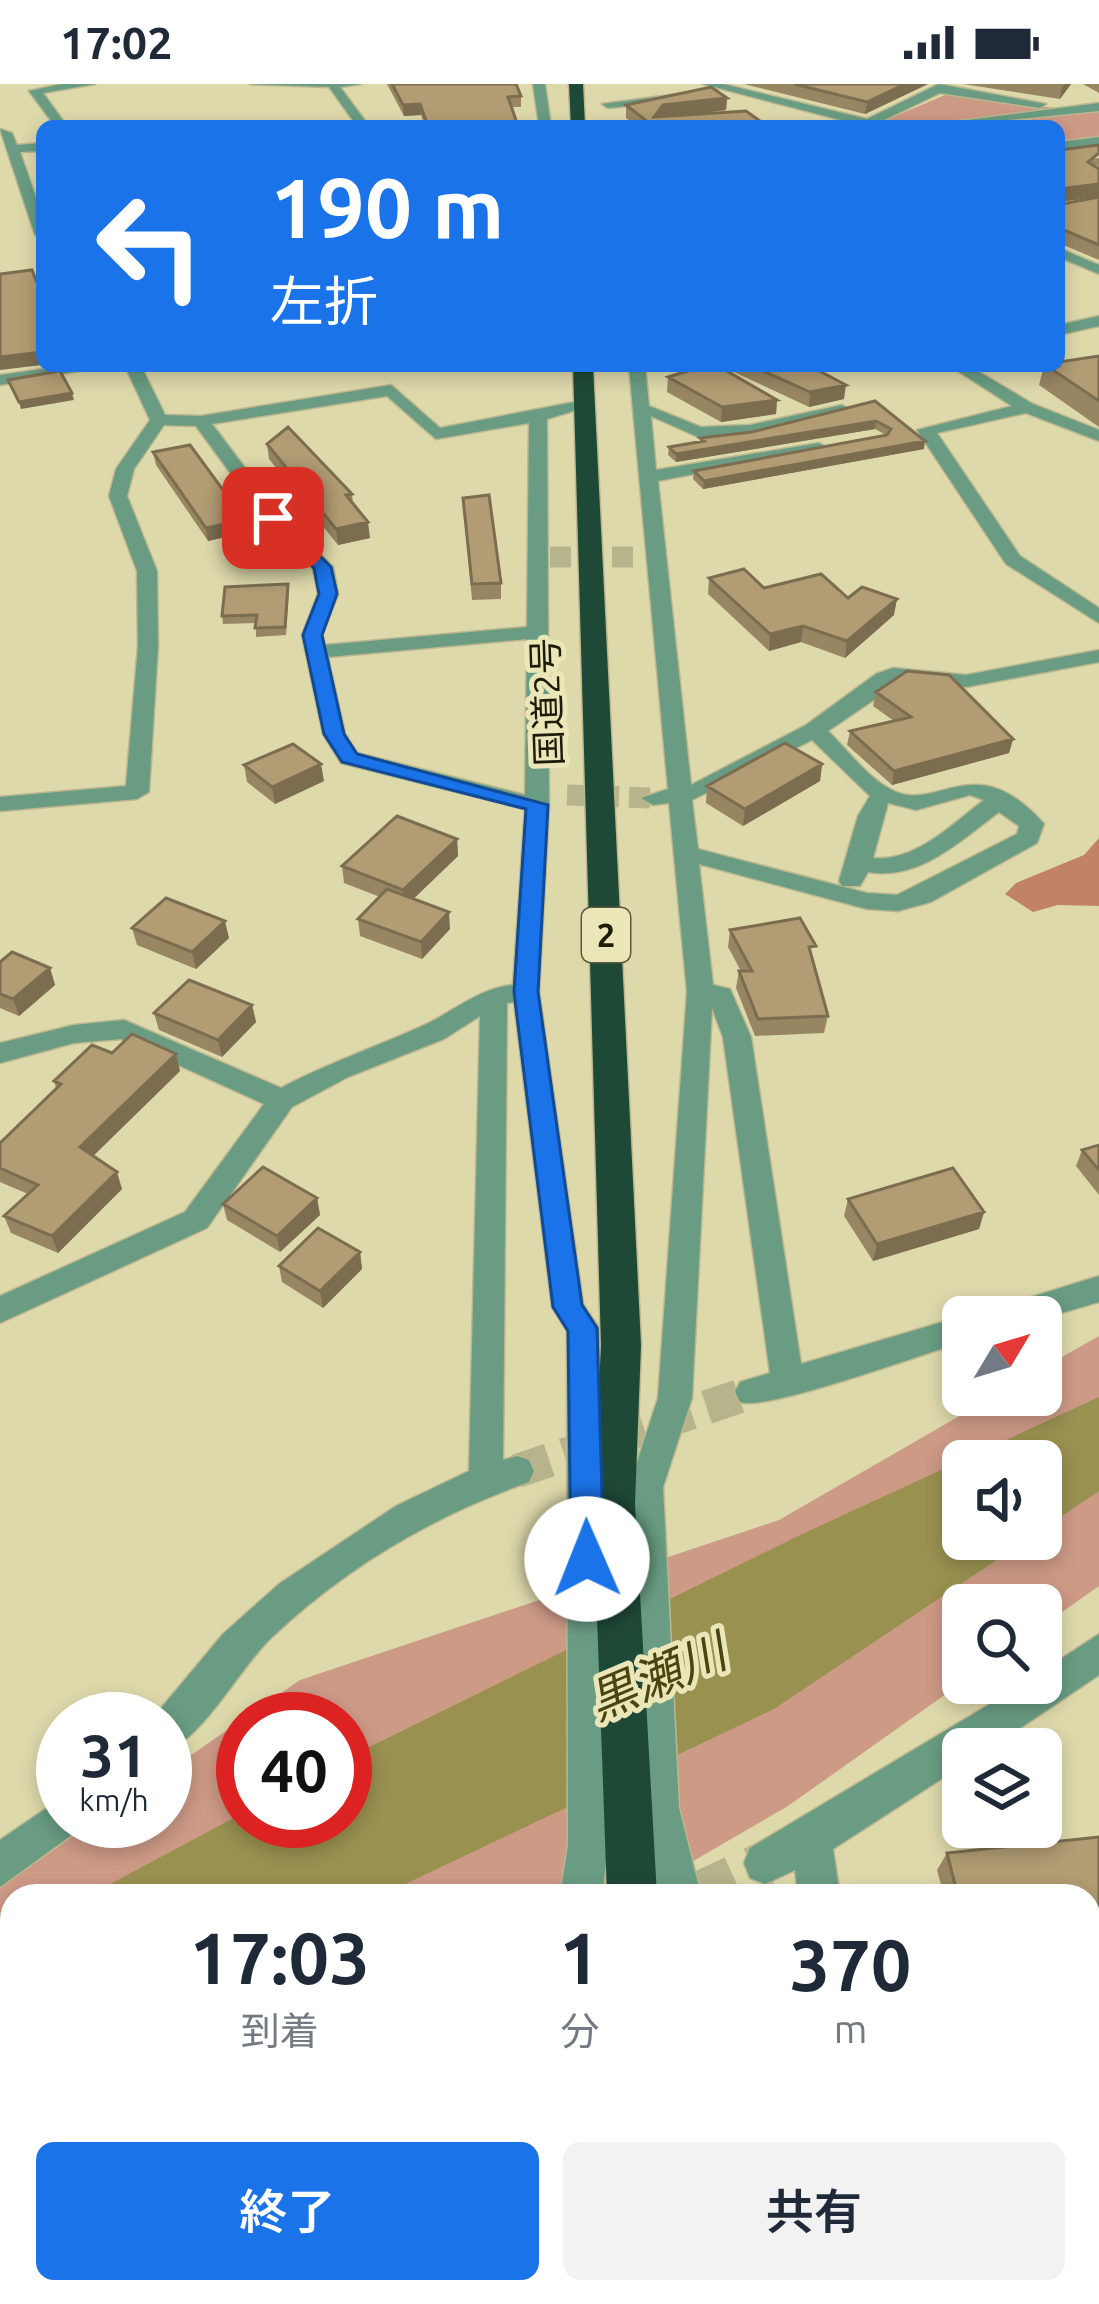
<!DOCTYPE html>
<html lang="ja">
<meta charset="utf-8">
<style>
:root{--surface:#fff;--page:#f2f2f3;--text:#1f2937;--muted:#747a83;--accent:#1a73e8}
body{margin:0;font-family:Ubuntu,"Noto Sans JP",sans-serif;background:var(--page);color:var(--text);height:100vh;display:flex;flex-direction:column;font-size:45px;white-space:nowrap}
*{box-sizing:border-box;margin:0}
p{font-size:39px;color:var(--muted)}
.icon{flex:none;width:66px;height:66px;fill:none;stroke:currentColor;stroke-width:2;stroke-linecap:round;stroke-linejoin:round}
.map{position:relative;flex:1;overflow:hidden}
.details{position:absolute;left:0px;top:1800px;width:1101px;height:420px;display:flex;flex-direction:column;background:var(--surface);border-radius:36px 36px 0 0;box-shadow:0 6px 18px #0003}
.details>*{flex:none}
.top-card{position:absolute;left:36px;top:36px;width:1029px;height:252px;border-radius:18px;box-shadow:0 6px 18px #0003;background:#1a73e8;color:#fff;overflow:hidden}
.needle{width:78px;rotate:52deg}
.tools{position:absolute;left:942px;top:1212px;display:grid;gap:24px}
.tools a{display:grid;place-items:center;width:120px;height:120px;border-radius:18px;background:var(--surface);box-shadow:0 6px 18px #0003;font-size:60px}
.speed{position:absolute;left:36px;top:1608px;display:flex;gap:24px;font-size:60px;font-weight:700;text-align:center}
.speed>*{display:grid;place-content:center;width:156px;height:156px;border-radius:50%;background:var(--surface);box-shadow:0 6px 18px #0003;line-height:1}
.speed small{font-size:30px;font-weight:400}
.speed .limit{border:18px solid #d22;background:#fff;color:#111}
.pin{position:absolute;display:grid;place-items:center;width:102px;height:102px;color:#fff;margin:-51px;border-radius:24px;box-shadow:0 6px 18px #0006}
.me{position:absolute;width:132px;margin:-66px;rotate:359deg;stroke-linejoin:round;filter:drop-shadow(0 0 9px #0008)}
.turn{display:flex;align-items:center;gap:42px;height:252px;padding:0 36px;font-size:54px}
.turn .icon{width:156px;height:156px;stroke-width:2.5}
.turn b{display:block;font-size:84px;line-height:102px}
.eta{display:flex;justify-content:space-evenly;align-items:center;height:204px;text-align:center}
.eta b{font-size:72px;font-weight:600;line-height:84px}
.button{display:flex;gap:24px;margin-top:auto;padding:24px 36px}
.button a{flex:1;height:138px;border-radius:18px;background:var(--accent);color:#fff;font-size:48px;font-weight:600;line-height:138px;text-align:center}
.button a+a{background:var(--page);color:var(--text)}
.status{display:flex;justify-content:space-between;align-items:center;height:84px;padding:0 60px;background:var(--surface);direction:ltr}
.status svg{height:33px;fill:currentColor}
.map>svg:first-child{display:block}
.green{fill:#cd9a86;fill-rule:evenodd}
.forest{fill:#c18268}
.water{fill:#999150}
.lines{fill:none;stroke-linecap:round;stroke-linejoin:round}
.minor-tunnel-far2{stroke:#b7b38b;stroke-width:21;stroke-dasharray:21 10;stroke-linecap:butt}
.minor-tunnel-far1{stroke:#b7b38b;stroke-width:34;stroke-dasharray:34 16;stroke-linecap:butt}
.minor-tunnel{stroke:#b7b38b;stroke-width:44;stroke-dasharray:44 21;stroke-linecap:butt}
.minor-casing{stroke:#bbb78e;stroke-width:3}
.highway-casing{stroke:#bbb78e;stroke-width:3}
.minor{fill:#699c83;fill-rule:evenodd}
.highway{fill:#1e4936;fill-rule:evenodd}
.wall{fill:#988663;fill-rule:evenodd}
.shaded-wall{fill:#7c6d50}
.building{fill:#b19c73;stroke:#7c6d50;stroke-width:3}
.route{fill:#1a73e8;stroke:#114b97;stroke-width:3}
.labels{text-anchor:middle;stroke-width:10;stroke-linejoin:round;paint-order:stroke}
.shield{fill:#ebe6b8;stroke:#5b583e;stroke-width:3}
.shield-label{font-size:33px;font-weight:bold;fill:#1d1b0a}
.street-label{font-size:36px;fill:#1d1b0a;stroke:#ebe6b8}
.near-water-label{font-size:48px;font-style:italic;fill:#4a4410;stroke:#ebe6b8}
</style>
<div class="status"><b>17:02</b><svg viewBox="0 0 49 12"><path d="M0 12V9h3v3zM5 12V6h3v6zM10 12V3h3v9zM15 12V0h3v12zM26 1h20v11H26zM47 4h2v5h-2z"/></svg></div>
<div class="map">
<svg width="1099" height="2220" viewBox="0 0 1099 2220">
<rect width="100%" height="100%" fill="#ded9ab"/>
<path class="green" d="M950,9L1054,24L1059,27L931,42L881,38Z
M1099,27V55L1059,60V42H975Z
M1099,1252V1502L1041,1543V1521H963V1598L788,1722L633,1812H12V2172L0,2181V1803L95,1737H165V1689L300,1596L779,1436L996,1311H1041V1285ZM963,1377H1041V1455H963ZM243,1635H345V1737H243Z"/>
<path class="forest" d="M1099,754V822L1058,821L1033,828L1005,810L1016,799L1084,771Z"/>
<path class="water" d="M1099,1313V1407L1041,1446V1377H963V1455H1028L774,1625L380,1812H88L243,1729V1737H345V1675L798,1452Z
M12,1859V2037L0,2045V1866Z"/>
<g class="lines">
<path class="minor-tunnel-far2" d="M550,473H636
M567,711L653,714"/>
<path class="minor-tunnel-far1" d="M517,1387L752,1308"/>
<path class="minor-tunnel" d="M694,1812L765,1779"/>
<defs>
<path id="minor" d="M62,0H95L43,9L67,42H55L29,7Z
M250,0H361L340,3L369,42H357L329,3Z
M533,0H545L551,42H539Z
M703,0H723L867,35L939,0L1046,20L1040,24L940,9L880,38L885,42H864Z
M686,9L690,16L608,24L602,20Z
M1099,19V27L946,42L952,38Z
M0,45L12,49L17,61L42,59V67L20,68L42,131V155L35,151Z
M1099,53V61L1059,66V58Z
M1059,164L1099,181V190L1059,173Z
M1099,232V242L1059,251V241Z
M64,282H106L0,301V291Z
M125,282H141L165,331L201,332L391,301L440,344L585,316L593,321L547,335L549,721L539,908L583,1220L599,1244L608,1761L602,1812H560L568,1761L567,1247L552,1223L514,918L507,919L503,1376L517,1372L529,1376L534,1387L529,1398C433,1432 346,1483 271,1554C238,1586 205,1652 165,1668V1635H152L223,1550L279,1500L396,1422L469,1387L480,932L444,955L348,993L292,1023L207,1144L0,1239V1212L185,1128L264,1020L121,955L74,959L0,979V959L74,941L124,936L281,1004C326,980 373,964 420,943C453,929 476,905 513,901L525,725L341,679L323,650L302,551L318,510L313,485L266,438L196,342L164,341L134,385L127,412L157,487L158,562L149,708L137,715L0,727V713L126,702L138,562L137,487L109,412L116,385L150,336ZM387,312L436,355L529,339L527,543L325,561L322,551L338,510L333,483L280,430L212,340ZM527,555L525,711L357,669L345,650L328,573Z
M629,282H645L649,322L701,343L750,341L842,321L850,326L750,351L698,353L651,332L656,386L819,359L828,364L658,397L691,701L806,641L876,590L893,584L966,591L1099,566V578L966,603L903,596L828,647C846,664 867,693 890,705C937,732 973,660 1044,740L1037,759L931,818L898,827L867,825L699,780L713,901L730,905L751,953L801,1280L963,1232L966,1233L963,1258C922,1270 768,1327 740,1318L735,1308L740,1298L770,1289L723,953L712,924L692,1314L663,1403L679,1724L701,1812H659L639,1724L629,1403L658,1314L687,908L669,719L653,721L641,714L668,705ZM812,656L870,712L858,732L839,797L842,802H860L868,788C920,797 961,756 999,728L1019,742L1017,750L897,811L867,809L698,765L692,716ZM970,711L984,716C952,740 916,778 873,774L888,719L916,726Z
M950,282H969L1033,320L1099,346V357L1026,329L937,349L1020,472L1099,524V539L1006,480L917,346L1012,322Z
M1099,1192V1218L1041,1235L991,1233L996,1224Z
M1099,1550V1591L989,1665H963V1681L833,1765L840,1812H798L795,1786L765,1800L750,1794L744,1779L750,1764L1025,1599H1041V1588Z
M63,1713V1737H82L77,1747L0,1803V1756Z
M12,2192V2208H56L51,2220H0V2197Z
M402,2208H450L449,2220H401Z
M482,2208H530L529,2220H481Z
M759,2208H807L810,2220H762Z
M839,2208H887L888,2220H840Z"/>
<path id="highway" d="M569,0H583L585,42H571Z
M573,282H593L641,1261L635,1420L657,1812H607L593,1420L601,1261Z
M606,2208H664L666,2220H608Z"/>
</defs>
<use href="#minor" class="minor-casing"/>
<use href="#highway" class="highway-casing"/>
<use href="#minor" class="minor"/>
<use href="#highway" class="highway"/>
</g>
<path class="wall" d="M387,0H516L521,12V23H511L518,42H425L421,31L404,32Z
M744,0H928L865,30Z
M963,0H1071L1060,15Z
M1083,0H1099V9Z
M727,14L726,26L689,31L767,42H636L626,34V21Z
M1059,66L1091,75L1099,74V84L1097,81L1095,83L1099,85V176L1061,160ZM1099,113L1062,120V117Z
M1099,272V343L1039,301L1044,282H1059Z
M721,282H810L844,315L809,323Z
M668,293L777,316L776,330L721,338L667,308Z
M875,317L924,365L703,405L693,395L694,387L886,351L875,345L676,378L668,371L669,363L700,357V354L752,348Z
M267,360L352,410L353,420L370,454L338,461L269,375Z
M153,368L245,436L247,448L208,457L156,381Z
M464,429L501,499V515L472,516Z
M709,494L764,504L848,514L894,531L845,574L801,558L769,567L708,510Z
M289,509L286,551L256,553V539L223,540L222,532Z
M876,608L1013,655L1009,669L892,701L847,661L850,647L894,637L873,622Z
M822,680L820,697L743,742L706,719L707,702Z
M244,681L324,697L275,720L247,698Z
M457,755L458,772L413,815L450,845L422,875L360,852L358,835L380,813L344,799L342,782Z
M132,844L229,854L196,885L137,861Z
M730,846L813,879L828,932L824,949L755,952L736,904L739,887H741L728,863Z
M0,878L50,884L55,901L19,932L0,924Z
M252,921L256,938L222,973L159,946L154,929Z
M112,969L180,987L93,1072L122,1105L58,1169L11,1149L4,1132L28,1110L0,1098V1059L56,1004L54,997Z
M1099,1061V1111L1076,1082L1082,1066Z
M317,1114L320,1131L280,1168L227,1136L223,1120Z
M848,1115L984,1128L979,1145L873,1177L844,1132Z
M360,1168L362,1185L323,1224L282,1198L279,1182Z
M1099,1753V2060L1089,2061V1812H944L937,1786L947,1769Z"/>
<path class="shaded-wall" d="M905,0H928L865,30L867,18Z
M1065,0H1071L1060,15L1062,3Z
M727,14L726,26L662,34L654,33L663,21Z
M420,20L421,31L404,32L403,21Z
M1099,100V113L1059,118V105Z
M42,268V281L0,286V273Z
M846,301L844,315L809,323L810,308Z
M72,309L74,316L21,325L19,318Z
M777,316L776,330L721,338L722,323Z
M876,337L875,345L676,378V370Z
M925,357L924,365L703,405L704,397Z
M245,436L247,448L208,457L206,444Z
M368,438L370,454L338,461L336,445Z
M897,515L894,531L845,574L847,557Z
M803,542L801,558L769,567L770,550Z
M1013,655L1009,669L892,701L894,687Z
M321,680L324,697L275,720L272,703Z
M822,680L820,697L743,742L745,725Z
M457,755L458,772L405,823L403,806Z
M449,828L450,845L422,875L421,858Z
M225,837L229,854L196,885L192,868Z
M50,884L55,901L19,932L13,915Z
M252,921L256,938L222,973L218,956Z
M176,970L180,987L85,1080L80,1063Z
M117,1088L122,1105L58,1169L52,1152Z
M317,1114L320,1131L280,1168L277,1152Z
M984,1128L979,1145L873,1177L877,1160Z
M360,1168L362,1185L323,1224L320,1207Z"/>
<path class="building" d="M392,0H516L521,12L508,13L518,42H428L420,20L403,21Z
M794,0H905L867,18Z
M711,3L727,14L663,21L654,33L746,27L767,42H653L626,21Z
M1099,61V69L1088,78L1099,85V100L1059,105V66Z
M1059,107L1062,120L1099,113V161L1064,146L1059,151Z
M32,186L42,211V268L0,273V190Z
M1099,272V317L1047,282H1059V278Z
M704,282H718L777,316L722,323L668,293Z
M752,282H810L846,301L810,308Z
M60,287L72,309L19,318L8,296Z
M875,317L925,357L704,397L694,387L887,351L891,345L876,337L676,370L669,363L704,357L700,354L752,348Z
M288,343L352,410L346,411L368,438L336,445L267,360Z
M190,361L245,436L206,444L153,368Z
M489,411L501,499L472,500L463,414Z
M744,485L764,504L821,490L848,514L862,503L897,515L847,557L803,542L770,550L709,494Z
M288,500L285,543L255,544L257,531L222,532L225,503Z
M907,587L949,591L1013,655L894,687L850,647L911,633L876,608Z
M785,659L822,680L745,725L707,702Z
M293,660L321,680L272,703L244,681Z
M397,732L457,755L403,806L342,782Z
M387,805L449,828L421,858L358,835Z
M166,814L225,837L192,868L132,844Z
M800,834L816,862L809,863L828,932L758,935L739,887H752L730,846Z
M12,868L50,884L13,915L0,910V878Z
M189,896L252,921L218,956L154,929Z
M132,950L176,970L80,1063L117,1088L52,1152L4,1132L38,1101L0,1084V1059L61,1000L54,997L92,961L112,969Z
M1099,1061V1086L1082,1066Z
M263,1083L317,1114L277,1152L223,1120Z
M953,1084L984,1128L877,1160L848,1115Z
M318,1144L360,1168L320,1207L279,1182Z
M1099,1753V2050L1089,2051V1812H958L947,1769Z"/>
<path class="route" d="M267,431H279L331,483L337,510L322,551L344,650L357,670L548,721L538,908L582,1221L597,1244L604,1475L599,1486L587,1490L575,1486L571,1475L568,1247L553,1223L514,908L526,725L342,678L324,650L303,551L319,510L314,484L267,438Z"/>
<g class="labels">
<rect class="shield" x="582" y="824" width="48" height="54" rx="9"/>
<g class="shield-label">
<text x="606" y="863">2</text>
</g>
<g class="street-label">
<text transform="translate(547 618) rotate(-92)" y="13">国道2号</text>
</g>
<g class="near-water-label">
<text transform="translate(657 1593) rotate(-23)" y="17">黒瀬川</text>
</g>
</g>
</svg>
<div class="tools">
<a><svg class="needle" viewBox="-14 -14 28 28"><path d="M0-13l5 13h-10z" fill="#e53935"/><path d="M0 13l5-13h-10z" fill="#747a83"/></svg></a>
<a><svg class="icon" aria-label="sound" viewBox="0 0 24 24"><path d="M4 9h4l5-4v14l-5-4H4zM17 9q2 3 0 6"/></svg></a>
<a><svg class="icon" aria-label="search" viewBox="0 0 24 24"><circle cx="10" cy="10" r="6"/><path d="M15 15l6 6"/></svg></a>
<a><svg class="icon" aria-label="layers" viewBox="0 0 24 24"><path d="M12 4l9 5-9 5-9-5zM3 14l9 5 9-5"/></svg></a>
</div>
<div class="speed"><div>31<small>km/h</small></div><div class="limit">40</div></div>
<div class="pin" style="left:273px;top:434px;background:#d93025"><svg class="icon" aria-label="arrive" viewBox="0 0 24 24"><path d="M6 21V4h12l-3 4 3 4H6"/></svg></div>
<svg class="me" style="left:587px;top:1475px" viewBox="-20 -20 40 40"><circle r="19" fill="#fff"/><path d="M0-13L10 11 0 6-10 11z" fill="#1a73e8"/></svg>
<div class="top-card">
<div class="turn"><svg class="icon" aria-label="left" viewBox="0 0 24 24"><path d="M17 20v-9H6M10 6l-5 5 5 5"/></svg><div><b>190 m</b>左折</div></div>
</div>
<section class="details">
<div class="eta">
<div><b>17:03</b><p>到着</p></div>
<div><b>1</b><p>分</p></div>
<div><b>370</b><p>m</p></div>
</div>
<div class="button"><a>終了</a><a>共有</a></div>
</section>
</div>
